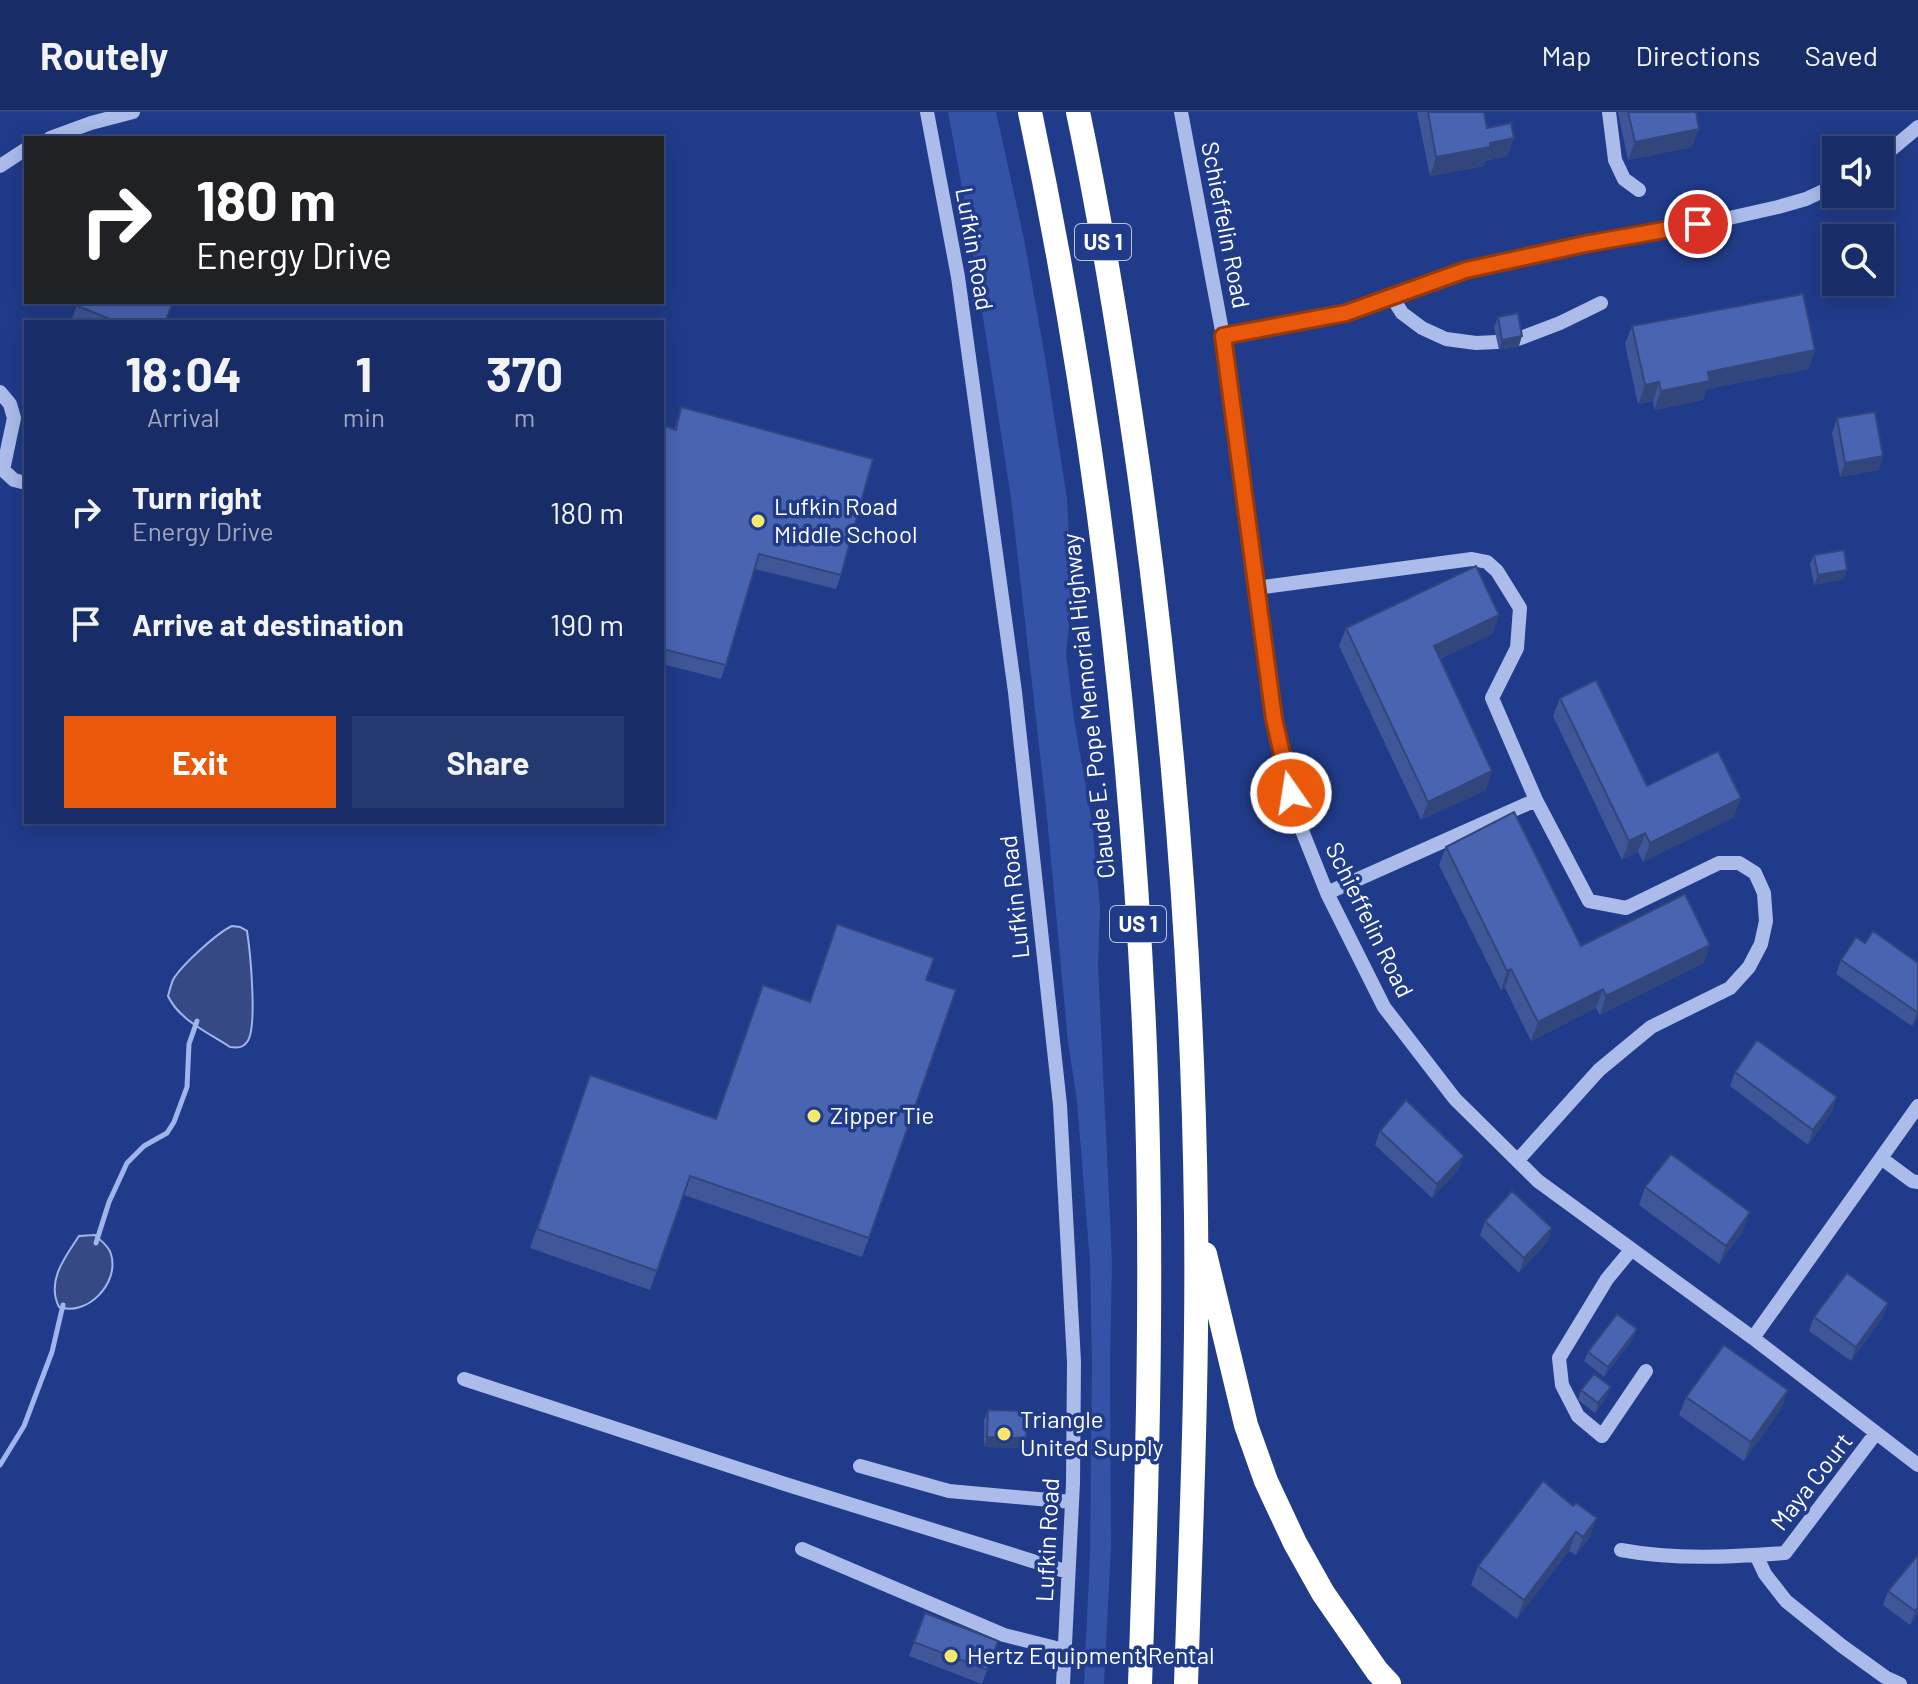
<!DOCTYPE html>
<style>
:root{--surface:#182c67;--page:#253870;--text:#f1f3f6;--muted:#9fa7c0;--line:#36487b;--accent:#ea580c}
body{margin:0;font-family:Barlow,sans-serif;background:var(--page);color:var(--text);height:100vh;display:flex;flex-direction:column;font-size:30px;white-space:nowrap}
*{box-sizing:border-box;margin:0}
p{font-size:26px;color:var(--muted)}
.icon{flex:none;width:44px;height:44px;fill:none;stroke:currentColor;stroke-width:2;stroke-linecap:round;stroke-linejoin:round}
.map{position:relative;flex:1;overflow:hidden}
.sheet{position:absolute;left:24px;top:208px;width:640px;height:504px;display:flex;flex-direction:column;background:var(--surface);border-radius:0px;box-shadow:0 4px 20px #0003,0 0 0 2px var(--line)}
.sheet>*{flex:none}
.guide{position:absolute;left:24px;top:24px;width:640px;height:168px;border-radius:0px;box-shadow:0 4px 20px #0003,0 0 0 2px var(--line);background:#202124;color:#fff;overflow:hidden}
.tools{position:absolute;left:1822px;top:24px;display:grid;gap:16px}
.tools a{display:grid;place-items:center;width:72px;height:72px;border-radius:0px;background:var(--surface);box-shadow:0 4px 20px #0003,0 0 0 2px var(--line);font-size:40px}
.pin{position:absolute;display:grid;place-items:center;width:68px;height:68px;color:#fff;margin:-34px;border:4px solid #fff;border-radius:50%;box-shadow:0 2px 8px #0007}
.me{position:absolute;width:88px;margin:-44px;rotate:347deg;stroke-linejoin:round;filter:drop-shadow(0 0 6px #0008)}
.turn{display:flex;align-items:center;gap:28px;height:168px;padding:0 40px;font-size:36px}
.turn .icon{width:104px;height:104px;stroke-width:2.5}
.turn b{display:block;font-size:56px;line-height:68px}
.eta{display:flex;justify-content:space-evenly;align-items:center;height:136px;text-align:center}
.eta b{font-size:48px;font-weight:700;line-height:56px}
.cta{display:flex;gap:16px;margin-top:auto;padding:16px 40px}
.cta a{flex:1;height:92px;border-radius:0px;background:var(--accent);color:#fff;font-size:32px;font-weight:700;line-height:92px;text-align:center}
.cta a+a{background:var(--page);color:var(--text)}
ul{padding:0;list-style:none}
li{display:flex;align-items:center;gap:24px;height:112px;padding:0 40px}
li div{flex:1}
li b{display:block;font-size:30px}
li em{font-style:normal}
header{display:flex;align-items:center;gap:48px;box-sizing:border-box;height:112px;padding:0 40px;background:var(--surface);border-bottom:2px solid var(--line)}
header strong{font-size:38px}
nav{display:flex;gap:44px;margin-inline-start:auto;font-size:28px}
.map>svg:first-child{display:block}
.green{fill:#3453a6}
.water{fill:#364984;stroke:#9fb5ec;stroke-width:2}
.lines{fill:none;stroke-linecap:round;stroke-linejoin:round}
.stream{stroke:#9fb5ec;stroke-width:5}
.minor{stroke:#abbceb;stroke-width:14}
.highway{stroke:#fff;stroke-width:24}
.wall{fill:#3f5698}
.shaded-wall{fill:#33467c}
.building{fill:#4964b1;stroke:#33467c;stroke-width:2}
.route-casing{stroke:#983908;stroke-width:20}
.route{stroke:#ea580c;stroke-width:14}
.poi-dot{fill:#f8e96c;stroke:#203b89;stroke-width:3}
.labels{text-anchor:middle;stroke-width:7;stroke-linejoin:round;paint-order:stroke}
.shield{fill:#203b89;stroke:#bcc4dc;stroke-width:2}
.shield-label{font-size:22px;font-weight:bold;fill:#fff}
.street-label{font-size:24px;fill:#fff;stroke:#203b89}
.poi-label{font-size:24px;fill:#fff;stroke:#203b89;text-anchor:start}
</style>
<header>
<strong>Routely</strong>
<nav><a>Map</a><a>Directions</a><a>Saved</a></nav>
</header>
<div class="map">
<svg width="1918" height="1572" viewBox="0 0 1918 1572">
<rect width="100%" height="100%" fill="#203b89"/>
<path class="green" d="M948,0H996L1024,127L1045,245L1067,387L1072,485L1066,542L1074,607L1092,711L1100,795L1098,854L1112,1149L1110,1253L1111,1434L1104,1572H1084L1090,1442L1092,1251L1090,1150L1077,989L1068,930L1046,695L1011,386L967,102Z"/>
<path class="water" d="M232,814L240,815L247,819C250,838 258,917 247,930C243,936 237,936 230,935C209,921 179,908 168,884C170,878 171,871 174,866C184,851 217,821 232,814Z
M95,1123C101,1129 109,1134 111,1142C120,1171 87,1205 59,1195C46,1169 65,1145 79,1124Z"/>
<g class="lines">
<path class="stream" d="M96,1131L109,1090L127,1051L144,1034L167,1021L174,1010L187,975L189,932L197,909
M0,1353L24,1314L52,1240L63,1193"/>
<path class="minor" d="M927,0L958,165L1015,580L1060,993L1074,1250L1073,1371L1063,1572
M1181,0L1223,224L1274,607L1297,706L1327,781L1384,895L1455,987L1538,1069L1753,1226L1918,1353
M1609,0L1615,48L1624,67L1639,78
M50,26L91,11L133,0
M1880,47L1918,15
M0,54L26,37
M1392,185L1402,201L1422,216L1446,227L1476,231L1497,230
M1223,224L1346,201L1466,158L1585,132L1725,107L1778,95L1806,87L1836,73
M1518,227L1560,211L1601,191
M0,280L10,292L14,306L3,358L14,368L26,371
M1256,476L1472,447L1487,450L1497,459L1520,496L1517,536L1492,586L1536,688
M1327,781L1536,688L1589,789L1626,796L1719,751H1739L1755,761L1764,781L1766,809L1761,832L1749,855L1730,876L1651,915L1599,958L1518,1048
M1881,1046L1912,1069L1918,1070
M1631,1138L1607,1167L1559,1246L1562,1273L1578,1304L1602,1324L1646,1259
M1753,1226L1918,994
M464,1267L785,1372L1068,1460
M860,1354L949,1379L1072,1390
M802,1437L1004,1523L1064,1538
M1621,1438C1674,1448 1731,1445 1785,1441L1876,1321
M1756,1443L1765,1462L1786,1489L1842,1534L1885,1565L1900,1572"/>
<path class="highway" d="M1030,0C1093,299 1130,608 1144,913C1154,1133 1148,1353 1140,1572
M1078,0C1103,119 1122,240 1139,360C1173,606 1193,855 1196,1104C1198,1260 1191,1416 1186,1572
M1205,1142L1246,1313L1266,1369L1295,1431L1323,1481L1377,1559L1389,1572"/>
</g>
<path class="wall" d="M1417,0H1484L1487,16L1514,26L1507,44L1485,49L1484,54L1430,64Z
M1618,0H1696L1692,35L1628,48Z
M78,190L165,210H71Z
M1498,205L1519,234L1499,238L1494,215Z
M1632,214L1815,238L1808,257L1707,277L1703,288L1654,298L1653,289L1638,292L1625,232Z
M681,295L841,463L836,477L755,457L721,567L662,552V313L674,318Z
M1837,306L1883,344L1878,358L1840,365L1832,321Z
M1814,443L1844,467L1814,473L1810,452Z
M1499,503L1492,522L1440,547L1486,678L1421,708L1339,534L1346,516Z
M1560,586L1647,674L1734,705L1643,750L1638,740L1622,748L1553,604Z
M1446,735L1581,834L1704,851L1600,903L1596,896L1531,929L1505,876L1501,878L1439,753Z
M1865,831L1918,851V905L1912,914L1836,862L1841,848Z
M926,868L869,1126L862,1145L684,1083L650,1178L530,1136L590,963L715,1007L810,890Z
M1735,960L1832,999L1808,1033L1730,974Z
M1380,1019L1464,1044L1458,1058L1432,1086L1375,1033Z
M1645,1075L1743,1119L1719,1152L1639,1093Z
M1485,1109L1552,1116L1547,1130L1519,1161L1480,1123Z
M1814,1205H1883L1851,1249L1809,1219Z
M1637,1217L1633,1227L1604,1265L1584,1249L1588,1240Z
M1581,1278L1607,1284L1595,1301L1578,1288Z
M1788,1278L1781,1297L1744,1349L1679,1303L1686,1285Z
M988,1298L1026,1326L1023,1336L984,1335V1308Z
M1543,1369L1590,1425L1576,1443L1569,1439L1517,1507L1471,1473L1478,1454Z
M1918,1443V1502L1910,1513L1883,1493L1888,1479Z
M925,1501L998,1529L982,1572L909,1544Z"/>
<path class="shaded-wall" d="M1699,17L1692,35L1628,48L1635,30Z
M1514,26L1507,44L1485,49L1484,54L1430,64L1436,45Z
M1522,224L1519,234L1499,238L1502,228Z
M1815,238L1808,257L1707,277L1703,288L1654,298L1661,279L1708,260Z
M1659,270L1653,289L1638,292L1645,273Z
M1883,344L1878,358L1840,365L1845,351Z
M1847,458L1844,467L1814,473L1818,463Z
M1499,503L1492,522L1427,553L1434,534Z
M1492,659L1486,678L1421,708L1428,690Z
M1741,686L1734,705L1643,750L1650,731Z
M1645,721L1638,740L1622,748L1629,729Z
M1710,833L1704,851L1600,903L1606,884Z
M1511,857L1505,876L1501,878L1507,859Z
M1603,877L1596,896L1531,929L1538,910Z
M1918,898V905L1912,914L1917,900Z
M1837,985L1832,999L1808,1033L1813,1018Z
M1464,1044L1458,1058L1432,1086L1437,1072Z
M1750,1100L1743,1119L1719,1152L1726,1134Z
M1552,1116L1547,1130L1519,1161L1524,1146Z
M1888,1191L1883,1205L1851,1249L1856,1235Z
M1637,1217L1633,1227L1604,1265L1608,1255Z
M1611,1275L1607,1284L1595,1301L1598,1291Z
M1788,1278L1781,1297L1744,1349L1751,1330Z
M987,1325L1026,1326L1023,1336L984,1335Z
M1597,1406L1590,1425L1576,1443L1583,1425Z
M1576,1420L1569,1439L1517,1507L1524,1488Z
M1918,1495V1502L1910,1513L1915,1499Z"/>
<path class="building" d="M1428,0H1484L1487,16L1511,11L1514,26L1490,31V35L1436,45Z
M1628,0H1696L1699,17L1635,30Z
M1803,182L1815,238L1708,260L1710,269L1661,279L1659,270L1645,273L1632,214Z
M78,190H173L165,210H118L77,194Z
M1518,201L1522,224L1502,228L1498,205Z
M681,295L873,347L841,463L759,442L726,553L662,537V313L676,318Z
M1875,300L1883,344L1845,351L1837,306Z
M1844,438L1847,458L1818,463L1814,443Z
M1476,454L1499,503L1434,534L1492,659L1428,690L1346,516Z
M1596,568L1647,674L1718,639L1741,686L1650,731L1645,721L1629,729L1560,586Z
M1514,700L1581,834L1685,782L1710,833L1606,884L1603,877L1538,910L1511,857L1507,859L1446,735Z
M837,812L934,846L926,868L956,878L869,1126L690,1064L657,1159L537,1117L590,963L716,1007L763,873L810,890Z
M1873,819L1918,851V898L1917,900L1841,848L1856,825L1865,831Z
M1757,928L1837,985L1813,1018L1735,960Z
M1406,988L1464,1044L1437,1072L1380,1019Z
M1671,1042L1750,1100L1726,1134L1645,1075Z
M1512,1079L1552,1116L1524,1146L1485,1109Z
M1847,1161L1888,1191L1856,1235L1814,1205Z
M1617,1202L1637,1217L1608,1255L1588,1240Z
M1724,1233L1788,1278L1751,1330L1686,1285Z
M1594,1262L1611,1275L1598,1291L1581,1278Z
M988,1298L1027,1299L1026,1326L987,1325Z
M1543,1369L1573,1394L1576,1391L1597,1406L1583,1425L1576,1420L1524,1488L1478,1454Z
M1918,1443V1495L1915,1499L1888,1479Z
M925,1501L998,1529L987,1558L914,1530Z"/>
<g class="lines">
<defs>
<path id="route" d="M1291,681L1274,607L1223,224L1346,201L1466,158L1585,132L1698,112"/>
</defs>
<use href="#route" class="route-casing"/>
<use href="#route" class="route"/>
</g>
<g class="poi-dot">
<circle cx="758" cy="409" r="8"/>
<circle cx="814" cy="1004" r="8"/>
<circle cx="1004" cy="1322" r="8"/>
<circle cx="951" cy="1544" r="8"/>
</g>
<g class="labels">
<g class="shield">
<rect x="1075" y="112" width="56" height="36" rx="6"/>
<rect x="1110" y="794" width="56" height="36" rx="6"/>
</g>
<g class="shield-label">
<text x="1103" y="138">US 1</text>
<text x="1138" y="820">US 1</text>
</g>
<g class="street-label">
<text transform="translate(1225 113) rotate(79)" y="8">Schieffelin Road</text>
<text transform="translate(974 137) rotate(80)" y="8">Lufkin Road</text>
<text transform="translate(1089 594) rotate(-96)" y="8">Claude E. Pope Memorial Highway</text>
<text transform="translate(1015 785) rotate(-96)" y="8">Lufkin Road</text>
<text transform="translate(1369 808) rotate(64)" y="8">Schieffelin Road</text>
<text transform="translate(1812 1370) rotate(-52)" y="8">Maya Court</text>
<text transform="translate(1048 1428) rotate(-87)" y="8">Lufkin Road</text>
</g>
<g class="poi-label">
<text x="774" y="403">Lufkin Road<tspan x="774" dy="28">Middle School</tspan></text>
<text x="830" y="1012">Zipper Tie</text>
<text x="1020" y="1316">Triangle<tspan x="1020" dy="28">United Supply</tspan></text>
<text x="967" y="1552">Hertz Equipment Rental</text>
</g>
</g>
</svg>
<div class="tools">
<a><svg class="icon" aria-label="sound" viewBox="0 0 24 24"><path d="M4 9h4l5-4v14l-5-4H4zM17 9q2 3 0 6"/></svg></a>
<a><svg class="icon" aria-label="search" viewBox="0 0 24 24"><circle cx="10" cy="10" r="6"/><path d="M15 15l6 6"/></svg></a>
</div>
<div class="pin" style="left:1698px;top:112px;background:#d93025"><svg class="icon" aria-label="arrive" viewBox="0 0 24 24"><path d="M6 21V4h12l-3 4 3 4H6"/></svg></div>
<svg class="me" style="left:1291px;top:681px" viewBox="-20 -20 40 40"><circle r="17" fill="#ea580c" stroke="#fff" stroke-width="3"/><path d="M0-11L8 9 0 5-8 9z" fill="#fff"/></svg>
<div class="guide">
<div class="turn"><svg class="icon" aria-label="right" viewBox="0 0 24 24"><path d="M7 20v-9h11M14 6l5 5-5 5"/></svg><div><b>180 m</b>Energy Drive</div></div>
</div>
<section class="sheet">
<div class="eta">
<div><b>18:04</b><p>Arrival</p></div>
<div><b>1</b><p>min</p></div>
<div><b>370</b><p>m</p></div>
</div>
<ul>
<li><svg class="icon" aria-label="right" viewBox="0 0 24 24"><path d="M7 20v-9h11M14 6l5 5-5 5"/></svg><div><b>Turn right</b><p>Energy Drive</p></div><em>180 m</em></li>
<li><svg class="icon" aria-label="arrive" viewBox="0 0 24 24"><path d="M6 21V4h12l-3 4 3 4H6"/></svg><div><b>Arrive at destination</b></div><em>190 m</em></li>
</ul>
<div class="cta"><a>Exit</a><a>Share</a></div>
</section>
</div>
